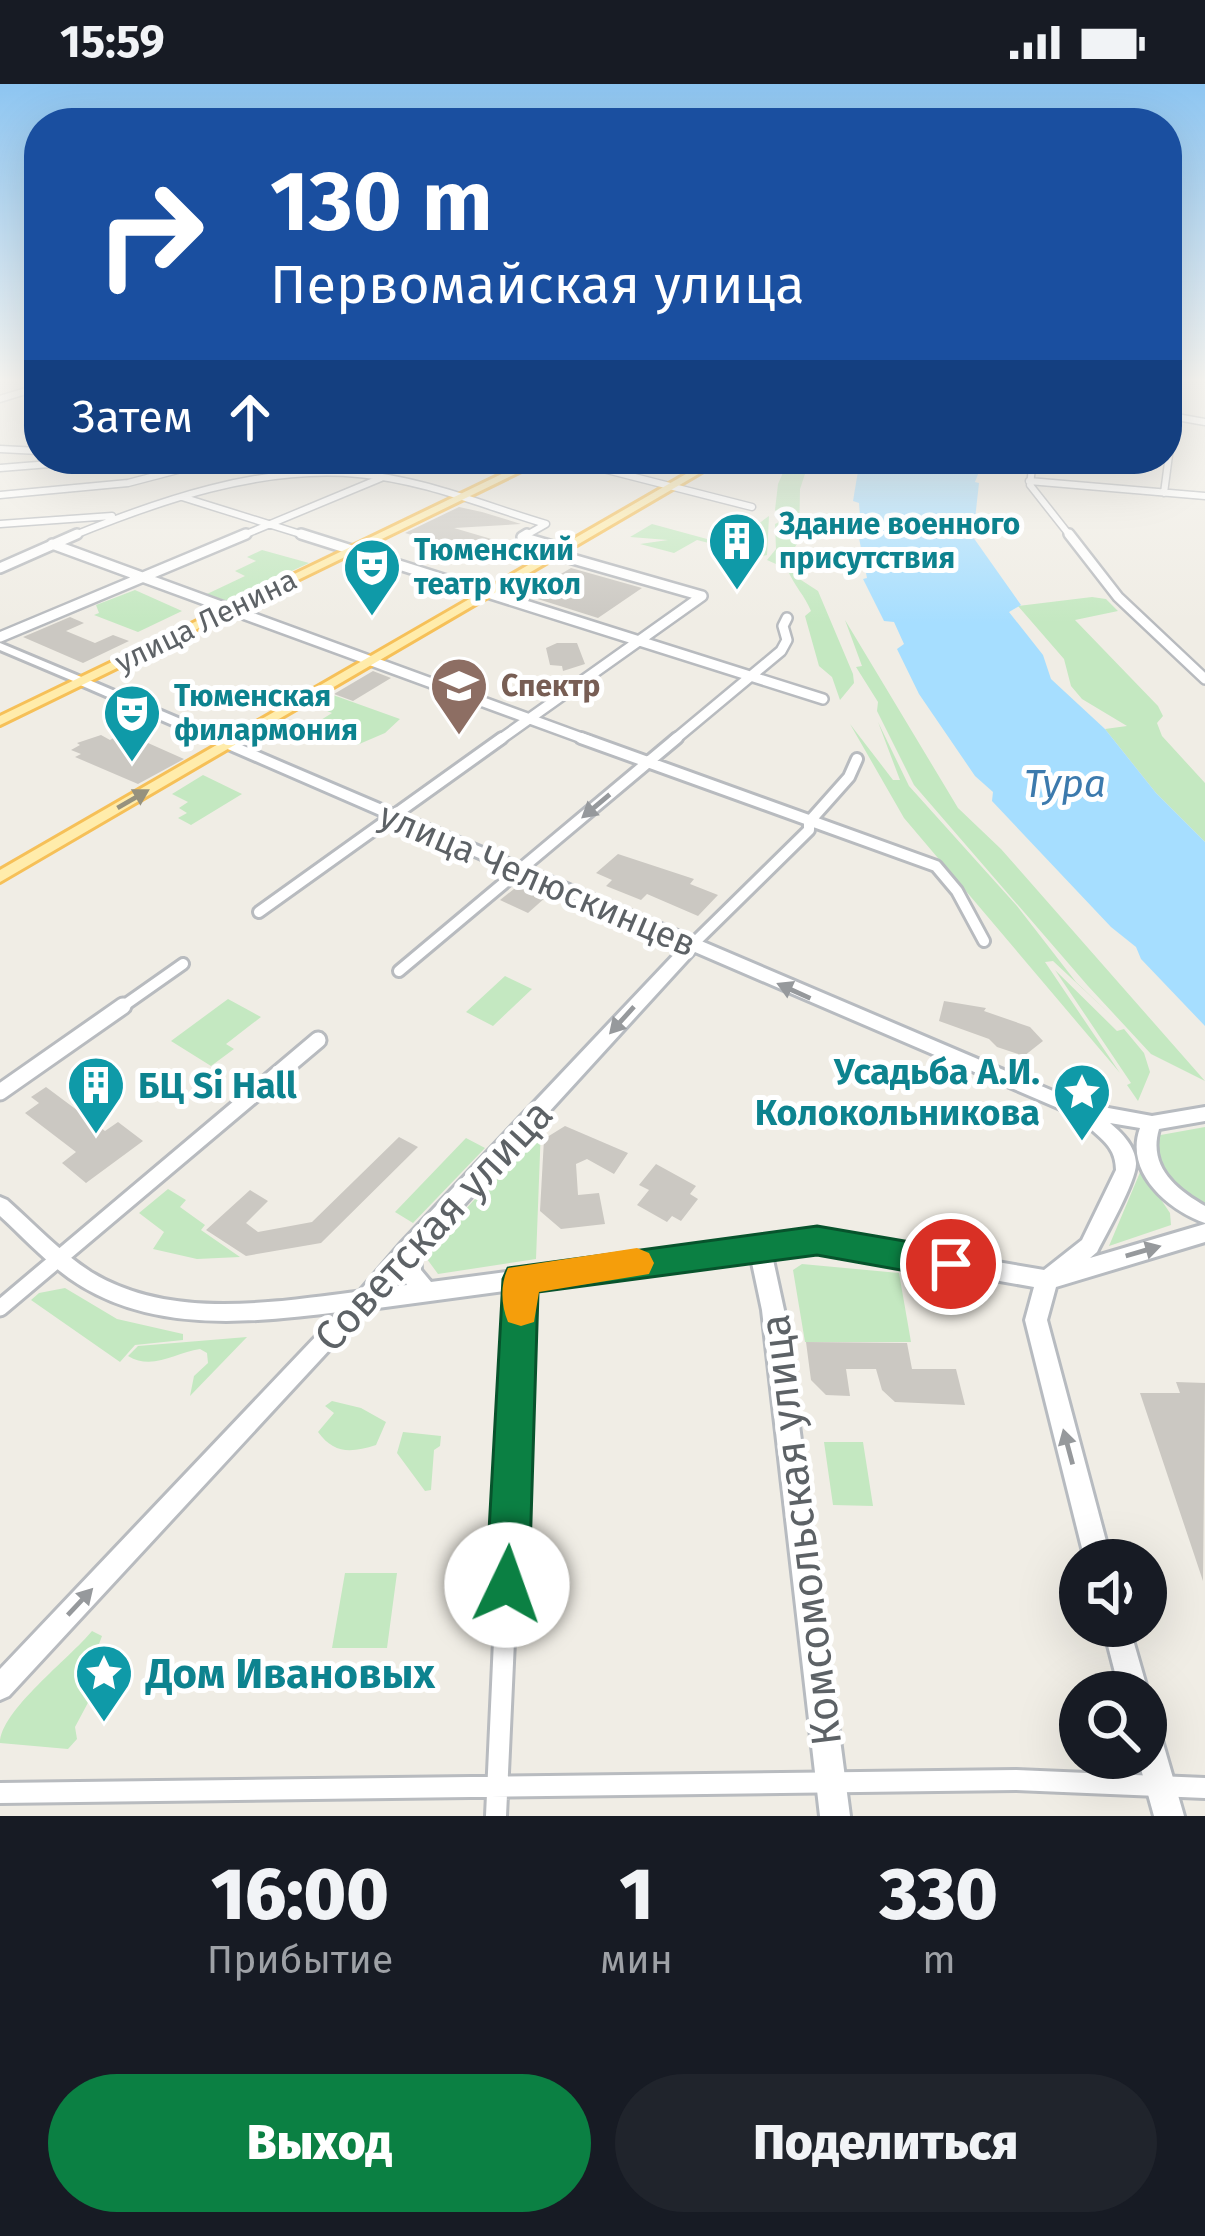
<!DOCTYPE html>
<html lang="ru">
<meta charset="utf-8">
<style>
:root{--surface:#171b24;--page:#20242c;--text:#f1f3f6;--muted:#9ea1a6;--accent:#0b8043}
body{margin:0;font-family:"Fira Sans",sans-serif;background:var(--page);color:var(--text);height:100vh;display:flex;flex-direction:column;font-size:45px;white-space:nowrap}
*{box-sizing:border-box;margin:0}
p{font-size:39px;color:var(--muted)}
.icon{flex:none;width:66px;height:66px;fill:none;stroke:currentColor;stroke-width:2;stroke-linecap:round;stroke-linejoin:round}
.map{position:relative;height:1732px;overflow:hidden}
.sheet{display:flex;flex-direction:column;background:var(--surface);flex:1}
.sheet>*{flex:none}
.banner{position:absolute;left:24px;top:24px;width:1158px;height:366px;border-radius:48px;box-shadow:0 12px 48px #0002;background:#1a4fa0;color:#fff;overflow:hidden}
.tools{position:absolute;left:1059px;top:1455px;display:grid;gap:24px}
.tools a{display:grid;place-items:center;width:108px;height:108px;border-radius:50%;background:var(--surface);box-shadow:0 12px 48px #0002;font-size:60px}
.pin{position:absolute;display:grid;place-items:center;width:102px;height:102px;color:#fff;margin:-51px;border:6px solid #fff;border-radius:50%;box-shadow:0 3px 12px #0007}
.me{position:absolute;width:132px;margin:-66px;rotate:3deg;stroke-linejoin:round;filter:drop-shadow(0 0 9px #0008)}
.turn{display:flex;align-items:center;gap:42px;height:252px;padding:0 48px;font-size:54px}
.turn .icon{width:156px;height:156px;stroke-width:2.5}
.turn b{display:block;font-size:84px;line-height:102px}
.then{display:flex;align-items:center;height:114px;padding:0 48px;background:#0003;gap:24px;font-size:45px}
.eta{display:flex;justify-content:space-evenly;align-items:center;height:204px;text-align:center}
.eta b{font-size:72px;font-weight:800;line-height:84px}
.primary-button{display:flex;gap:24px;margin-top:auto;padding:24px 48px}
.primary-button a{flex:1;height:138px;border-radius:72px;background:var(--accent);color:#fff;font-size:48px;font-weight:800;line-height:138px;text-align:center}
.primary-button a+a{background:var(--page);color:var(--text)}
.status{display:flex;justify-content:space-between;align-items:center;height:84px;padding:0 60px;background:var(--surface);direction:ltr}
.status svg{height:33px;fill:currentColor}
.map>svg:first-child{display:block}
.green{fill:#c4e8c1}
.water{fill:#a6deff}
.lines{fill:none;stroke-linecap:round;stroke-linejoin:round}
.stream{stroke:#a6deff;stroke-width:3}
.building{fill:#cbc8c2}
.minor-far4-casing{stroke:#b8bbbf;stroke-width:9}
.minor-far3-casing{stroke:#b8bbbf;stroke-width:14}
.minor-far2-casing{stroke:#b8bbbf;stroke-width:16}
.minor-far1-casing{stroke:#b8bbbf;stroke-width:21}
.minor-casing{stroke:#b8bbbf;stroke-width:26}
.tertiary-casing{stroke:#b8bbbf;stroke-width:6}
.secondary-casing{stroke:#b7bbc0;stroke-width:6}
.primary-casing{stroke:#f6c058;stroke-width:6}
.minor-far4{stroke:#fff;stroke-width:6}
.minor-far3{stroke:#fff;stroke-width:9}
.minor-far2{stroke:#fff;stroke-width:10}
.minor-far1{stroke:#fff;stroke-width:15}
.minor{stroke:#fff;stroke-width:20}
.tertiary{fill:#fff;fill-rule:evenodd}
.secondary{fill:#fff;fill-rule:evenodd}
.primary{fill:#ffecab;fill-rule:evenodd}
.oneway{fill:#96927e}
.oneway2{fill:#96999c}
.route{fill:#0b8043;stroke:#07532c;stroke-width:3}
.slow{fill:#f59e0b}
.labels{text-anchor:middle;stroke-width:10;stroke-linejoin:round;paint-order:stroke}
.far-culture-label{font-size:30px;font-weight:bold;fill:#0d838f;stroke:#fff;text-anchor:start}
.far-street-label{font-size:30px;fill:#5d6266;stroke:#fff}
.far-education-label{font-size:30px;font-weight:bold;fill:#785e54;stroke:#fff;text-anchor:start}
.street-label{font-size:36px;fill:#5d6266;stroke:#fff}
.culture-label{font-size:36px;font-weight:bold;fill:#0d838f;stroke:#fff;text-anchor:end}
.water-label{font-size:39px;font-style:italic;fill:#3c7aad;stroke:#fff}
.near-street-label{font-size:42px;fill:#5d6266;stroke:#fff}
.near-culture-label{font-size:42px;font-weight:bold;fill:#0d838f;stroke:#fff;text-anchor:start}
</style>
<div class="status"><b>15:59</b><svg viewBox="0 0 49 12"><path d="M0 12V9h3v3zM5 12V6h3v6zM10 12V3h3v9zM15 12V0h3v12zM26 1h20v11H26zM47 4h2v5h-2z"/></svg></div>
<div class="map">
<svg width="1205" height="1732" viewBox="0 0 1205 1732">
<rect width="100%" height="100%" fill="#f0ede5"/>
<path class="green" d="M789,375H810L800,405L799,457L787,475L798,494L818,507L853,590L854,599L840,616L832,593L819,582L805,532L811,527C805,512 795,503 787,485L767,476L776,465L775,440L783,436L775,426L778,400Z
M769,432L767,471L738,478L748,469L697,456L674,469L640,460L668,456L630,453L652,440L729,461Z
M262,466L309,479L227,517L207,510L245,492L235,487L256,477L247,473Z
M135,506L182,527L138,548L94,531L99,529L96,521Z
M1092,513L1106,515L1118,527L1075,536L1158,622L1163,632L1157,639L1162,652L1205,699V758L1156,709L1105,645L1127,642L1082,615L1071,602L1064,575L1018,522Z
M845,536L958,724L1001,765L1205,997L1151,970L1088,902L914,701L877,627L878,618L856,583L862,582Z
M333,611L400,635L385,649L357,661L313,641L332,629L315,622Z
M878,638L909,702L1017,822L1076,898L1114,934L1053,877L1045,878L1120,989L904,734L850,640L893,696H900Z
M203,691L242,710L191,741L178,734L187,729L179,724L188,718L172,710Z
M1055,886L1117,947L1124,945L1144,969L1150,988L1138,1017L1127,1001L1131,999Z
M505,892L532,905L493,942L466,928Z
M228,915L261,933L226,960L234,965L211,982L171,957Z
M541,1043L536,1175L438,1190L427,1175L431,1163Z
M1205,1043V1125L1169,1095L1152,1070L1155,1052Z
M466,1054L485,1064L413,1139L395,1128Z
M1141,1086L1170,1129L1171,1141L1109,1162Z
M168,1105L186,1116L180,1123L205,1141L201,1146L240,1173L197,1175L153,1165L164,1148L139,1129Z
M802,1180L899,1189L911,1258H805L793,1186Z
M65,1204L117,1235L183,1250V1256L135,1261L120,1278L31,1216L39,1209Z
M247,1253L190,1312L194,1292L208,1279L207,1269L200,1265C176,1268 153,1287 128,1272L138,1262Z
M332,1317L361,1324L386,1338L376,1361C351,1369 334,1370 318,1348L334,1329L325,1322Z
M403,1348L441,1352L440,1362L434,1366L431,1406L425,1407L397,1369Z
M824,1358H863L873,1422L833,1421Z
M345,1489H397L387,1564H332Z
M92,1547L102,1552L96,1568L106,1585L75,1643L77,1655L68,1665L0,1659C0,1627 70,1574 92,1547Z"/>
<path class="water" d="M860,375H984L975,398L979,399L973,453L1021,521L1009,528L1043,571L1051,595L1105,645L1156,709L1205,758V942L1141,875L1136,863L1111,843L992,717L993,708L975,692L919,610L897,565L904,560L894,538L884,537L863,495L867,494L855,434L860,432L859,419L853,417Z"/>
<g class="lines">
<path class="stream" d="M25,341H39"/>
</g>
<path class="building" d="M459,423L482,428L521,440L454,444L505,459L489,467L464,460L456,464L405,449Z
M571,484L642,504L598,534L525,511Z
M70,533L84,539L66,547L95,559L113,551L129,557L83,579L23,553Z
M557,559H577L585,580L563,587L562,582L550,581L546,564Z
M373,587L391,594L353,617L334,610Z
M101,651L110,656L117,652L140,663L148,659L184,675L138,700L75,673L81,670L71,666L80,661L77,659Z
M618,770L694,795L690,800L718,811L698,832L647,810L641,816L606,802L612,796L596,789Z
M519,801L546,813L528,829L500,816Z
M944,917L986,924L984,927L1030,943L1043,957L1024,972L997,963L989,955L939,937Z
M46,1003L105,1047L118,1038L143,1057L86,1099L62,1079L76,1068L25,1029L39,1019L31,1013Z
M565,1042L628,1069L614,1090L587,1075L576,1080L578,1111L599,1109L605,1140L561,1145L540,1127L544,1055Z
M399,1053L418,1063L321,1159L246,1172L206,1146L250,1106L268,1117L246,1139L258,1148L312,1138Z
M656,1080L696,1102L690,1110L698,1115L681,1137L672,1132L667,1138L637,1121L649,1106L639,1101Z
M806,1258L907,1259L912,1285H956L965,1321L895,1318L882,1306L876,1285H846L850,1312L826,1311L811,1296Z
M1176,1298L1205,1299L1203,1497L1140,1309H1180Z"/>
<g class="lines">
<defs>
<path id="minor-far4" d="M0,315L39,303
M1171,332L1205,338
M0,365L39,367
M564,375L752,423
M1033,375L1030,401L1071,453
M0,384L112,375
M368,390L390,375
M1029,397L1205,412
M1164,409L1174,333
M0,411L128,399L193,382L248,375
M182,413L310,453
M0,440L112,432
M70,453C158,417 260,381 358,390C422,395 485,422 546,440L523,453
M239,453L381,394"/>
<path id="minor-far3" d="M301,450L823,615
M527,450L522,453L563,465
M1069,450L1118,513L1205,595
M52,460L590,657
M555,470L702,512
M0,484L77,450
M0,553L246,450
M498,657L702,512
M673,657L781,567L787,556L783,542L787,534"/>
<path id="minor-far2" d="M581,654L936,782L957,807L984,857
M259,828L502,654
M692,861L809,746V738L849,693L857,675
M399,887L677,654
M119,925L183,880"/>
<path id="minor-far1" d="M0,1008L123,922
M0,1224L318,956
M517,1275L521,1195"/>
<path id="minor" d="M0,1709L1016,1696L1205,1704
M496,1732L517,1272"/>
<path id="tertiary" d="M0,559L86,595L88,597L86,599H78L0,566Z
M0,1113L7,1116C34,1140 60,1168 91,1188C171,1237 275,1218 363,1207L370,1210L373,1216L370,1222L9,1612L0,1616V1585L339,1228C249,1239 148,1250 69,1194C44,1176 23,1153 0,1132Z"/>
<path id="secondary" d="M82,593L1081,1019L1152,1032L1205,1023V1037L1159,1045C1148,1082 1175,1105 1205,1122V1139C1168,1126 1124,1088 1140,1044L1110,1039C1122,1049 1135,1062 1136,1079C1137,1096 1106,1150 1097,1168L1090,1174L1205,1140V1158L1056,1203L1047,1236L1111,1476H1085L1025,1236L1034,1203L817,1165L772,1171L784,1226L850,1732H820L762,1226L751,1174L363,1226L355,1223L352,1216L402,1158L682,862L78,600L76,597ZM695,868L1079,1033C1094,1052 1116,1058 1116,1086L1082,1156L1044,1186L817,1147L431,1198L421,1186L420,1169ZM401,1190L407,1201L389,1203Z
M1103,1542H1129L1148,1608L1146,1613V1608H1120Z
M1146,1635L1156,1639L1160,1649L1184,1732H1154L1138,1674H1146Z"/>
<path id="primary" d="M533,375H546L0,641V632Z
M712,375H724L0,798V786Z"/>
</defs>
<use href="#minor-far4" class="minor-far4-casing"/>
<use href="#minor-far3" class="minor-far3-casing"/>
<use href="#minor-far2" class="minor-far2-casing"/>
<use href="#minor-far1" class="minor-far1-casing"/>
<use href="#minor" class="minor-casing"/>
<use href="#tertiary" class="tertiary-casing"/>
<use href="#secondary" class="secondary-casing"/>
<use href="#primary" class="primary-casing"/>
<use href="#minor-far4" class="minor-far4"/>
<use href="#minor-far3" class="minor-far3"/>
<use href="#minor-far2" class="minor-far2"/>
<use href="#minor-far1" class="minor-far1"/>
<use href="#minor" class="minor"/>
<use href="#tertiary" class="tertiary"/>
<use href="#secondary" class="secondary"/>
<use href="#primary" class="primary"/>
</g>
<defs><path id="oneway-solid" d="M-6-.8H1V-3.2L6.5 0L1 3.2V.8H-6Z" transform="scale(3)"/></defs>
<use class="oneway" href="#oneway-solid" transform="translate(133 715) rotate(-30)"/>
<g class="oneway2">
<use href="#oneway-solid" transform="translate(596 722) rotate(140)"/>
<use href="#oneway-solid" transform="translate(794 907) rotate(-156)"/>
<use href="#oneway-solid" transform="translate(622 936) rotate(132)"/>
<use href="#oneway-solid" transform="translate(1143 1167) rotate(-16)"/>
<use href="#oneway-solid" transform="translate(1068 1363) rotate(-105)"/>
<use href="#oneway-solid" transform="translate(80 1518) rotate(-47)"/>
</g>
<linearGradient id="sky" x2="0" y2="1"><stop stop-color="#8dc5f1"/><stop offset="0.55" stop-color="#f8f7f3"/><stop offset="1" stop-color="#f8f7f3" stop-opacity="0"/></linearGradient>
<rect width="1205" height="539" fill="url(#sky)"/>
<path class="route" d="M817,1142L951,1165L963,1169L968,1180L963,1190L951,1195L817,1171L538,1208L529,1501L523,1517L507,1523L492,1517L486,1501L503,1195L508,1184Z"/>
<path class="slow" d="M637,1164L649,1169L654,1179L649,1190L539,1208L534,1238L521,1242L508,1238C501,1221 500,1201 508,1184Z"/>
<defs>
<symbol id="building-pin" viewBox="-11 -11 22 30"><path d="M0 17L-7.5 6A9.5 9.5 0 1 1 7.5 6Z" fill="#0f9aa8" stroke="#fff"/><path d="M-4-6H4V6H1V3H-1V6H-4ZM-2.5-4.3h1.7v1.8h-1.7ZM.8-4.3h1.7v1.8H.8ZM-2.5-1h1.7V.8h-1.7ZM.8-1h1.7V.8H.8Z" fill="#fff"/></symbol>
<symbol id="theatre-pin" viewBox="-11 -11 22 30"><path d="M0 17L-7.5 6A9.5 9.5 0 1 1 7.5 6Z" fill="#0f9aa8" stroke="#fff"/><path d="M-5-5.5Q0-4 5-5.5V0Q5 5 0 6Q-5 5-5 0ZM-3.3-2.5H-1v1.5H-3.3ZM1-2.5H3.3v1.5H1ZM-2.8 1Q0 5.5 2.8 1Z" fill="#fff"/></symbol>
<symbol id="university-pin" viewBox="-11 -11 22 30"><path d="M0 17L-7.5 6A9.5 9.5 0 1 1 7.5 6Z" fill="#8d6e63" stroke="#fff"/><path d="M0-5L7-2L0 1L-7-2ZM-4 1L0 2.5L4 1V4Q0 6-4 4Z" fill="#fff"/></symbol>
<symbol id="sight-pin" viewBox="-11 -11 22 30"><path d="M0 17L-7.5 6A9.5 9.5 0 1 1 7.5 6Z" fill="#0f9aa8" stroke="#fff"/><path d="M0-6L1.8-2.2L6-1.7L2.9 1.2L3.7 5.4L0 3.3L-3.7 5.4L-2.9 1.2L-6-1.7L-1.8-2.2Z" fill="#fff"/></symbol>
</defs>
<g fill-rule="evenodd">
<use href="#building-pin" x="704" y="424" width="66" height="90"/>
<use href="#theatre-pin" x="339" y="450" width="66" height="90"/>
<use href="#university-pin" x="426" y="569" width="66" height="90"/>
<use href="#theatre-pin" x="99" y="596" width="66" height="90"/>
<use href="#building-pin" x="63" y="968" width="66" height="90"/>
<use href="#sight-pin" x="1049" y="975" width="66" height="90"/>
<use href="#sight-pin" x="71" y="1556" width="66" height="90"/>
</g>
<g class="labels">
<g class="far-culture-label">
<text x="779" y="450">Здание военного<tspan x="779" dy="34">присутствия</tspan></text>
<text x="414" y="476">Тюменский<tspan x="414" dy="34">театр кукол</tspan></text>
<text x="174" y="622">Тюменская<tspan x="174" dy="34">филармония</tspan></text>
</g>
<g class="far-street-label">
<text transform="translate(206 537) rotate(-26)" y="10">улица Ленина</text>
</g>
<g class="far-education-label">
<text x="501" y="612">Спектр</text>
</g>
<g class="street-label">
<text transform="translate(538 795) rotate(23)" y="13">улица Челюскинцев</text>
</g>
<g class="culture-label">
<text x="1040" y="1000">Усадьба А.И.<tspan x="1040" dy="41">Колокольникова</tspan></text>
<text x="138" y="1014" text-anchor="start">БЦ Si Hall</text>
</g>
<g class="water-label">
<text x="1065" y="713">Тура</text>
</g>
<g class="near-street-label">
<text transform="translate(433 1141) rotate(-47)" y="15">Советская улица</text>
<text transform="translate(800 1446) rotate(-97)" y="15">Комсомольская улица</text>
</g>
<g class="near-culture-label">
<text x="146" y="1604">Дом Ивановых</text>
</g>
</g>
</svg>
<div class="tools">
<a><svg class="icon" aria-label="sound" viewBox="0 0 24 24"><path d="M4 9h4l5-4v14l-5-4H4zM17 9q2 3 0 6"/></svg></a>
<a><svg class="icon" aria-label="search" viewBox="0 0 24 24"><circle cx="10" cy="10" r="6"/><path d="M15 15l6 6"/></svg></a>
</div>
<div class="pin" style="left:951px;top:1180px;background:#d93025"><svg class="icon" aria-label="arrive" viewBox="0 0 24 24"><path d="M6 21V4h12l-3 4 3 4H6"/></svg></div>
<svg class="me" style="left:507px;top:1501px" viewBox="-20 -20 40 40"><circle r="19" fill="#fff"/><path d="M0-13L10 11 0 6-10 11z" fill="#0b8043"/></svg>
<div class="banner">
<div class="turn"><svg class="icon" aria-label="right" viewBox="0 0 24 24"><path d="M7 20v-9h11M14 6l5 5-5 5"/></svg><div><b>130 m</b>Первомайская улица</div></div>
<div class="then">Затем<svg class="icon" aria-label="ahead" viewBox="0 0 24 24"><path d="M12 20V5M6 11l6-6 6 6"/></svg></div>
</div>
</div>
<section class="sheet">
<div class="eta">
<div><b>16:00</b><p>Прибытие</p></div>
<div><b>1</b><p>мин</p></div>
<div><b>330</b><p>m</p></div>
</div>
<div class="primary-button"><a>Выход</a><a>Поделиться</a></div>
</section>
